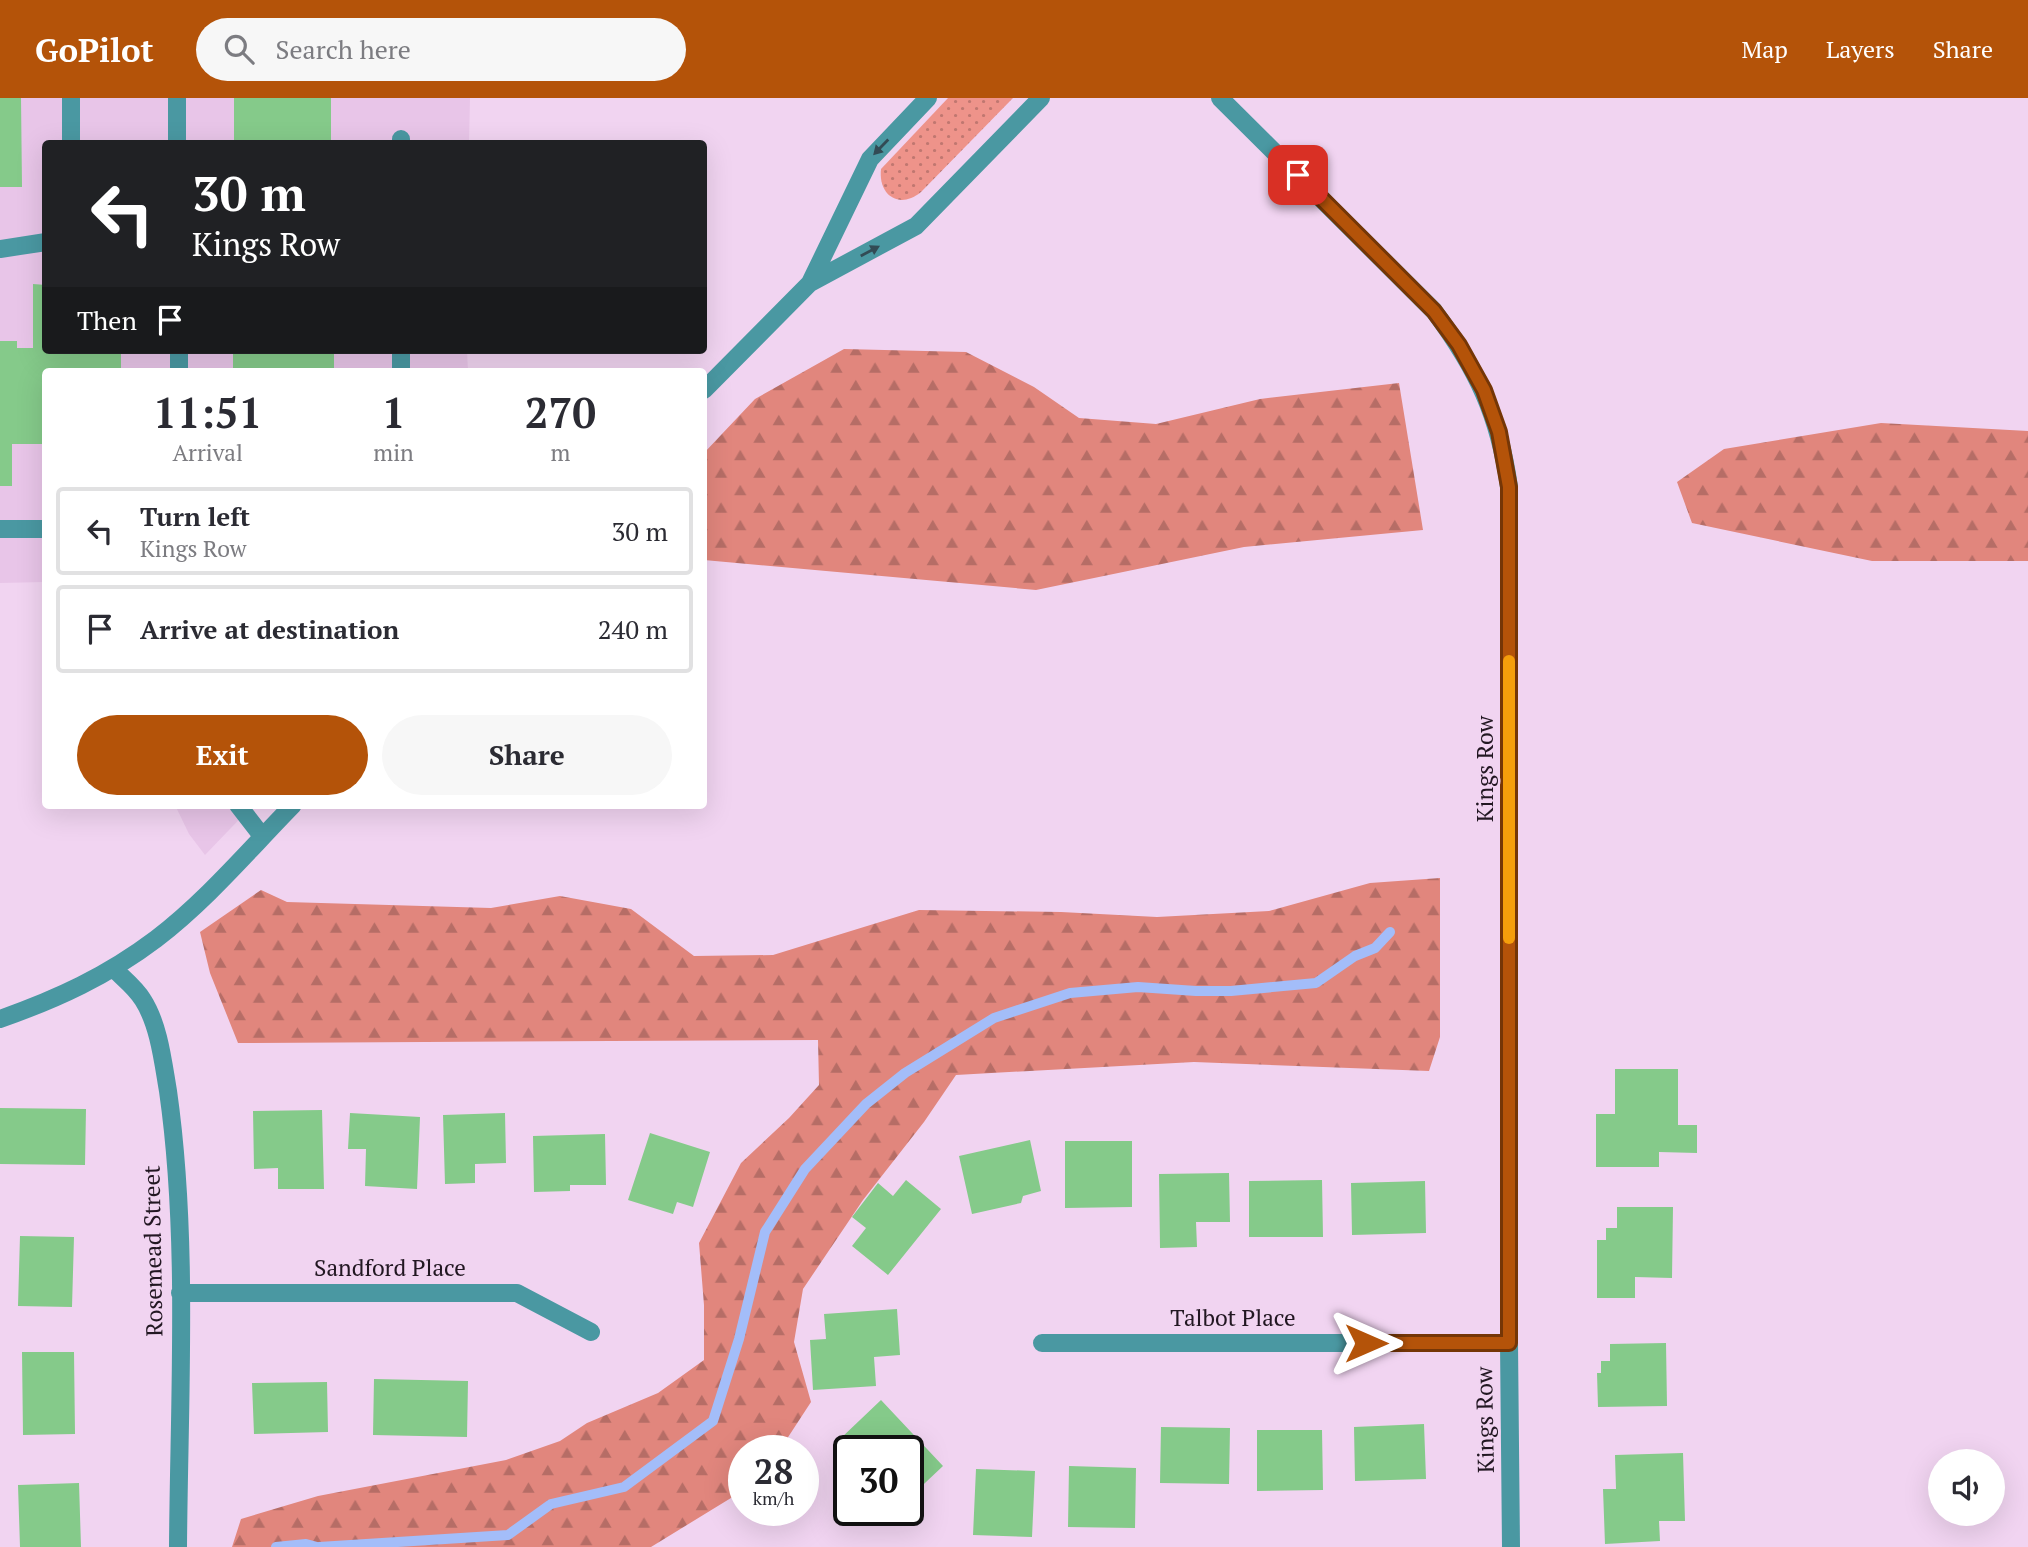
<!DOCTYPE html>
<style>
:root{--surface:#fff;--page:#f7f7f7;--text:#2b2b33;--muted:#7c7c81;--line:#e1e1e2;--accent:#b45309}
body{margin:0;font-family:"PT Serif",serif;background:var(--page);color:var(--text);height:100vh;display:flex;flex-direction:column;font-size:26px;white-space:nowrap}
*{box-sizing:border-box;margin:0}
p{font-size:23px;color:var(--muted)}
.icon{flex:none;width:38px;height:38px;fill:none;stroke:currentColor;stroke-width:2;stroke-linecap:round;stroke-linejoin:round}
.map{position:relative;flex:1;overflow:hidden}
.drawer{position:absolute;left:42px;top:270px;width:665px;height:441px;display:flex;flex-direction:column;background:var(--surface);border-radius:7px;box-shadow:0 7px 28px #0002}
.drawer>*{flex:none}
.guide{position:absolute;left:42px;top:42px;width:665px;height:214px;border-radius:7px;box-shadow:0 7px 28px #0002;background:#202124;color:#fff;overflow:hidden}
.tools{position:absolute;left:1928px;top:1351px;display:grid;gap:14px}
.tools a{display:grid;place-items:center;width:77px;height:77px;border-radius:50%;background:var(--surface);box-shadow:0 7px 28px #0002;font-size:35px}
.speed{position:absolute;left:728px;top:1337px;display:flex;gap:14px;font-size:35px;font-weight:700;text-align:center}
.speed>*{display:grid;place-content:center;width:91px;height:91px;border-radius:50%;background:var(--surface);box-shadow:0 7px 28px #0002;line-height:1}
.speed small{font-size:18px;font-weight:400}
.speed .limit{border:4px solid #111;border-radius:10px;background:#fff;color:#111}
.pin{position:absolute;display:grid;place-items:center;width:60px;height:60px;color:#fff;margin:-30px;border-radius:14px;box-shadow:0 4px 10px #0006}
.me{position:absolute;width:77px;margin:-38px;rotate:90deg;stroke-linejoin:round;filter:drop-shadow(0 0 5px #0008)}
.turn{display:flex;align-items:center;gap:24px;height:147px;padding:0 35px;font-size:32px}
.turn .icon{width:91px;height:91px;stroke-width:2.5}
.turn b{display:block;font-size:49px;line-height:60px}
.then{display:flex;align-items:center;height:66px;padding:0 35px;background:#0003;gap:14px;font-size:26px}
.eta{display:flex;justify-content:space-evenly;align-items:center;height:119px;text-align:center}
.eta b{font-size:42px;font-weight:600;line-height:49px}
.cta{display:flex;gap:14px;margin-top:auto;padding:14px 35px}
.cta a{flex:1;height:80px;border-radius:42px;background:var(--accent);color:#fff;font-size:28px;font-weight:600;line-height:80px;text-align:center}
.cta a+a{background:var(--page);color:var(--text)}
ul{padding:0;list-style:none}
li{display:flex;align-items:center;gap:21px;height:88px;margin:0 14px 10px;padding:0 21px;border:4px solid var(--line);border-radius:7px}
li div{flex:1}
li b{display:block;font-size:26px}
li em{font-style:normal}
header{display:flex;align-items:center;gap:42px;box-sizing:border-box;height:98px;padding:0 35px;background:var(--accent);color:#fff}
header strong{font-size:33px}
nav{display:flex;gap:38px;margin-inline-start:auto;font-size:24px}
.search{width:490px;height:63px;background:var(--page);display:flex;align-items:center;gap:18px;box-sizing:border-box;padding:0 24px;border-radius:38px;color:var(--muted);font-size:26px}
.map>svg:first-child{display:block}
.built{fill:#e8c5e8}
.grass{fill:url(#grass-dots)}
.forest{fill:url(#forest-firs)}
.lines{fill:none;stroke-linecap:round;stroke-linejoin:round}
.stream{stroke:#a3bdf9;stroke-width:10}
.building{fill:#85ca8a}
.minor{stroke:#4a98a2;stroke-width:18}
.oneway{fill:#324b55}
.route-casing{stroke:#753606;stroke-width:18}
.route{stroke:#b45309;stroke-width:12}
.slow{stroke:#f59e0b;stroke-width:12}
.labels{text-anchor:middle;stroke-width:5;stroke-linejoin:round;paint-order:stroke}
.street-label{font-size:23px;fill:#221722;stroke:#f1d4f1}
</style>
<header>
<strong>GoPilot</strong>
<div class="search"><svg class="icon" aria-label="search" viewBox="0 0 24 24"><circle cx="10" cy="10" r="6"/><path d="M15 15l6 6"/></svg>Search here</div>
<nav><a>Map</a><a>Layers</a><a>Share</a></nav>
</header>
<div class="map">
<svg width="2028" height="1449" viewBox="0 0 2028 1449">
<defs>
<pattern id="grass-dots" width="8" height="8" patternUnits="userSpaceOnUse" patternTransform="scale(1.75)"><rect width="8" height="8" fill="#ee938a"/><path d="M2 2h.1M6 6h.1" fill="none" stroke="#c07770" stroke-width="1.8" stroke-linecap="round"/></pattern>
<pattern id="forest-firs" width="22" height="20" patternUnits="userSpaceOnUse" patternTransform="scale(1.75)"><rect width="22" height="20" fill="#e1867d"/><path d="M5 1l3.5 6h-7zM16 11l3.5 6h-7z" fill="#b66d66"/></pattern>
</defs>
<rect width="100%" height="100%" fill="#f1d4f1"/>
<path class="built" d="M0,0H470L469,45L46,46V252H467L468,273H46L45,484L0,485Z
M175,707H253L205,757L189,736Z"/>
<path class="grass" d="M948,0H1013L921,94C899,112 878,97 881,71Z"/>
<path class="forest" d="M844,251L966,254L1034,289L1079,320L1156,326L1260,301L1399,285L1423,432L1244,449L1036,492L704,462V355L755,301Z
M1881,325L2028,333V463H1872L1692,425L1677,384L1724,351Z
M1440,780V939L1429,973L1194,964L956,977L924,1024L863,1102L803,1191L794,1244L811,1304L779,1353H744V1392L651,1449H232L241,1421L318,1398L506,1362L560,1343L587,1325L658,1295L704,1262V1207L699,1145L741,1065L789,1020L819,987L818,942L238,945L210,875L200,834L261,792L287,804L491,810L560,798L631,811L694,858L773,857L919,812L1061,814L1157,819L1269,813L1370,785Z"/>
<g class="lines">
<path class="stream" d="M276,1449L306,1446L317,1449
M319,1449L508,1437L551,1406L624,1389L713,1323L739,1241L765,1134L805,1071L866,1006L905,975L994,920L1070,895L1138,889L1196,893H1231L1316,885L1355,858L1375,850L1390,834"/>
</g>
<path class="building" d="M0,0H21L22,89H0Z
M234,0H331V46H234Z
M33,186L46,187V252H121V273H46V346H12V388H0V243H17V250H33Z
M233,252H334V273H233Z
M1615,971H1678V1027H1697V1055L1659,1054V1069H1596V1016H1615Z
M0,1010L86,1011L85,1067L0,1066Z
M322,1012L324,1091H278V1070L254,1071L253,1013Z
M350,1015L420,1019L417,1091L365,1088L366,1051H348Z
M505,1015L506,1065L475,1066V1085L445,1086L443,1017Z
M650,1035L710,1054L693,1109L677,1104L673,1116L628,1102Z
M605,1036L606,1087H570V1093L534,1094L533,1038Z
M1030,1042L1041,1093L1023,1098L1021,1105L972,1116L959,1058Z
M1065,1043H1132V1109L1065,1110Z
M1229,1075L1230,1124H1196L1197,1149L1160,1150L1159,1076Z
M906,1082L941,1111L888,1177L852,1148L866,1130L852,1119L878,1085L893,1098Z
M1322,1082L1323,1139H1249V1083Z
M1425,1083L1426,1135L1352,1137L1351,1085Z
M1617,1109H1673L1672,1180L1635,1179V1200H1597V1142H1606V1130H1617Z
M20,1138L74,1139L72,1209L18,1208Z
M897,1211L900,1257L874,1259L876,1288L813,1292L810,1242L826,1241L824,1216Z
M1666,1245L1667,1308L1598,1309L1597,1275H1601V1263H1610V1246Z
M22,1254H74L75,1336L23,1337Z
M374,1281L468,1283L467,1339L373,1337Z
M327,1284L328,1334L254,1336L252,1285Z
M881,1302L943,1368L908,1401V1353H851L840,1341Z
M1424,1326L1426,1381L1355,1383L1354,1329Z
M1161,1329L1230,1330L1229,1386L1160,1385Z
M1257,1332H1322L1323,1392L1257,1393Z
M1683,1355L1685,1423H1659L1660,1443L1605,1446L1603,1391H1616L1615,1357Z
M1069,1368L1136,1370L1135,1430L1068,1429Z
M976,1371L1035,1373L1032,1439L973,1437Z
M79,1385L81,1449H20L18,1387Z"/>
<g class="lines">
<path class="minor" d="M177,0V46
M1220,0L1434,213C1477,271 1499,317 1509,389V1245L1511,1449
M71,46V0
M401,46V41
M0,151L46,144
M810,185L870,61L928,0
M179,252V273
M401,273V252
M704,292L810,185L916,128L1041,0
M0,431H46
M238,707L262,738
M114,871C123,880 136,890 143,902C159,927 163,964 168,993C189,1140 179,1301 178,1449
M0,921C57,901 107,878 156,841C206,803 249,752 293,707
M180,1195H517L591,1234
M1042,1245H1509"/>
</g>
<defs><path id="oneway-solid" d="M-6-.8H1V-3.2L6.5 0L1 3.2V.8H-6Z" transform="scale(1.75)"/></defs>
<g class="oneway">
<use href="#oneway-solid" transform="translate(881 49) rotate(134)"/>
<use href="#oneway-solid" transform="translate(870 153) rotate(-28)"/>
</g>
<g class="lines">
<defs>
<path id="route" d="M1298,77L1434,213L1459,247L1484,292L1499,334L1509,389V1245H1366"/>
</defs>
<use href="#route" class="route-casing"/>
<use href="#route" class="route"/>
<path class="slow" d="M1509,840V563"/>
</g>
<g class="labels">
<g class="street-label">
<text transform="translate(1485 671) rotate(-90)" y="8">Kings Row</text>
<text transform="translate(153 1153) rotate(-91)" y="8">Rosemead Street</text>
<text x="390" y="1178">Sandford Place</text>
<text x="1233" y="1228">Talbot Place</text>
<text transform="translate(1485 1322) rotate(-91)" y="8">Kings Row</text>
</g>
</g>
</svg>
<div class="tools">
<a><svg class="icon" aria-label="sound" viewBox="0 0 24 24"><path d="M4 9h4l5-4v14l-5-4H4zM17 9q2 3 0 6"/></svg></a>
</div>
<div class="speed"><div>28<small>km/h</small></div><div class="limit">30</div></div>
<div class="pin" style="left:1298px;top:77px;background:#d93025"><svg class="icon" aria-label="arrive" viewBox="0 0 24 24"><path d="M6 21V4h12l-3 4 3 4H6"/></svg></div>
<svg class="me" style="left:1366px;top:1245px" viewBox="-20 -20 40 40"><path d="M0-17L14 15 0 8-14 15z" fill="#b45309" stroke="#fff" stroke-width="4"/></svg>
<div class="guide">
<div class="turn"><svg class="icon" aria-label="left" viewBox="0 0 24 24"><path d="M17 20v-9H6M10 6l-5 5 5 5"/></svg><div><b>30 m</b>Kings Row</div></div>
<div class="then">Then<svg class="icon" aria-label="arrive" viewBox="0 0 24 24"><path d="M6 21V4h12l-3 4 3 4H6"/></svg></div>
</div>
<section class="drawer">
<div class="eta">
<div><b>11:51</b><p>Arrival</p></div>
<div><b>1</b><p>min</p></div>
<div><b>270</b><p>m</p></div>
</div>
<ul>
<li><svg class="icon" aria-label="left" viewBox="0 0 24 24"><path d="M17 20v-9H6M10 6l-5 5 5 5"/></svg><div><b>Turn left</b><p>Kings Row</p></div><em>30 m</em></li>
<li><svg class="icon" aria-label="arrive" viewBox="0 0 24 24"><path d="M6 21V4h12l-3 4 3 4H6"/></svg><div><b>Arrive at destination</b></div><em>240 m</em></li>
</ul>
<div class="cta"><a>Exit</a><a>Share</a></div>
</section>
</div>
